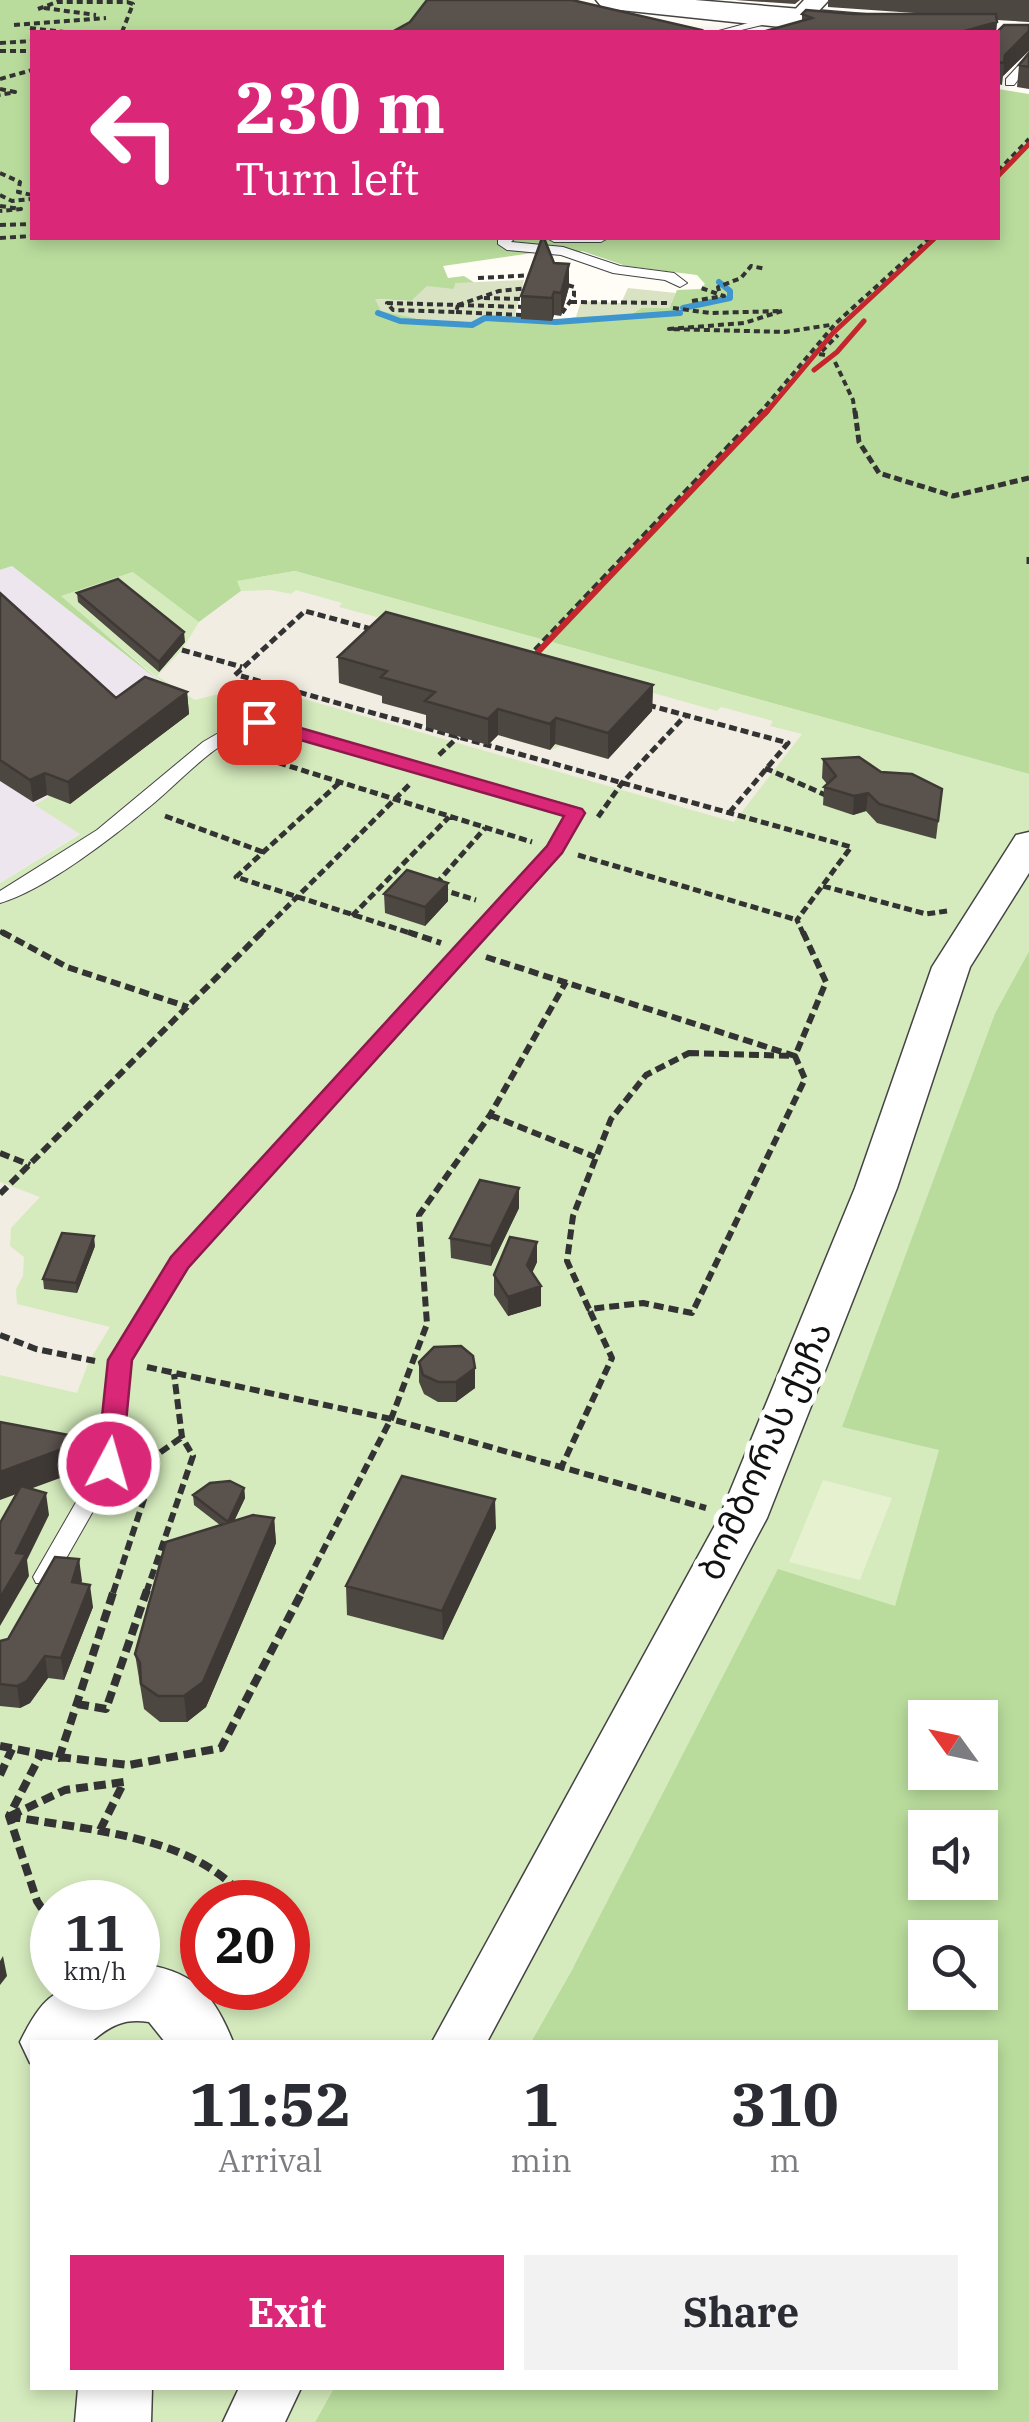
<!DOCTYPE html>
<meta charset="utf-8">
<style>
:root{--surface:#fff;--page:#f2f2f3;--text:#2b2b33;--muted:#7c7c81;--accent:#db2777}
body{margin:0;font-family:"IBM Plex Serif","Noto Sans Georgian",serif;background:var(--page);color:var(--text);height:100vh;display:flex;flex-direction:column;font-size:38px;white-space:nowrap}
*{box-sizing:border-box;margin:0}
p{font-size:32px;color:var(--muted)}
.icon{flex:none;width:55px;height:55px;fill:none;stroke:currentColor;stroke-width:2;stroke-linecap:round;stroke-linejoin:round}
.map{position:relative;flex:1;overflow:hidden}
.details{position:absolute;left:30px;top:2040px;width:968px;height:350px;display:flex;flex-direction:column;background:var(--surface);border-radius:0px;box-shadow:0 5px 15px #0003}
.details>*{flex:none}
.hud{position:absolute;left:30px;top:30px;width:970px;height:210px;border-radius:0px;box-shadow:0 5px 15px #0003;background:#db2777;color:#fff;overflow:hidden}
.needle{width:65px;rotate:303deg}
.tools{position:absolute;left:908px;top:1700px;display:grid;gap:20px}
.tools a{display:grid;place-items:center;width:90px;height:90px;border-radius:0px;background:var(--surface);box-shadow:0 5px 15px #0003;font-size:50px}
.speed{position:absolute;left:30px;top:1880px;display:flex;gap:20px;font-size:50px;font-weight:700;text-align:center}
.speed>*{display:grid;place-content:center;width:130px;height:130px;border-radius:50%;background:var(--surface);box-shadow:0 5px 15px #0003;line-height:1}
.speed small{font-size:25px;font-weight:400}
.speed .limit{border:15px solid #d22;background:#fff;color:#111}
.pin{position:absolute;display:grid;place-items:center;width:85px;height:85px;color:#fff;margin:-42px;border-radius:20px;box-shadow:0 5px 15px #0006}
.me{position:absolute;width:110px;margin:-55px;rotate:6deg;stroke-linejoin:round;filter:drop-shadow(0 0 8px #0008)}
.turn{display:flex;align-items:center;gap:35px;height:210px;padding:0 40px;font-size:45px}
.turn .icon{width:130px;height:130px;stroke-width:2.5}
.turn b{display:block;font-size:70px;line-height:85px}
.eta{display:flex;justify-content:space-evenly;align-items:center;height:170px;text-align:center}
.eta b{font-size:60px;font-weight:700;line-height:70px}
.primary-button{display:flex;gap:20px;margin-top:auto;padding:20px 40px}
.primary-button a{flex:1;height:115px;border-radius:0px;background:var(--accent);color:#fff;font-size:40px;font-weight:700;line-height:115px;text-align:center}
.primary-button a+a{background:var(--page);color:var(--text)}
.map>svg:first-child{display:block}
.industrial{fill:#eee6ef}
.green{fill:#d5ebbd;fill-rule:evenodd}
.forest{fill:#b9dc9c;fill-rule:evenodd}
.cemetery{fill:#d9e3c4}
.pitch{fill:#e6f2cf}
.plaza{fill:#f1ede2;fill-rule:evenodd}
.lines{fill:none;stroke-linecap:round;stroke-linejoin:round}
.stream{stroke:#3f96cf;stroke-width:6}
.service-casing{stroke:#444;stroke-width:2}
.minor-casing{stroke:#444;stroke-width:3}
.tertiary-casing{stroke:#444;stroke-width:3}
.path-far3{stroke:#333;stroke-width:4;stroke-dasharray:6 4;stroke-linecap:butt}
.path-far2{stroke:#333;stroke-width:5;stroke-dasharray:8 4;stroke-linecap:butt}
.path-far1{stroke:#333;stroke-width:6;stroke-dasharray:10 5;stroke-linecap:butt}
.path{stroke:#333;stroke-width:8;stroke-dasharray:12 6;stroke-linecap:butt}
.service{fill:#fff;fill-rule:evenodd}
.minor{fill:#fff;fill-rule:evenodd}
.tertiary{fill:#fff;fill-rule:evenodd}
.rail-far1{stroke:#c4262e;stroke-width:5}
.rail{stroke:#c4262e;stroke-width:6}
.wall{fill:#4d4742}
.shaded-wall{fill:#3f3936}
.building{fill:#5a524d;stroke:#3f3936;stroke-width:2.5}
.route{fill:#db2777;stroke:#8e194d;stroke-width:2.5}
.labels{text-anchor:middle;stroke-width:10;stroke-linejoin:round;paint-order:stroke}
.street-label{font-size:35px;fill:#111;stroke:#fff}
</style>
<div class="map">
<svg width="1029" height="2422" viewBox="0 0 1029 2422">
<rect width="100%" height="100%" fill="#fffdf5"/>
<path class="industrial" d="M12,566L163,684L81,777L36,805L81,833L0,883V570Z"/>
<path class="green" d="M295,571L1029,774V951L995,1013L843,1427L940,1449L895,1607L573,1968L531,2042H32V2388H334L315,2422H0V883L80,834L35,805L80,777L77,746L163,683L60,596L133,572L236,581ZM52,1902H138V1988H52ZM202,1902H288V1988H202Z"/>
<path class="forest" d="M0,0H485L429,32H32V238H998V89L1029,94V774L295,571L237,581L241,591L199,622L133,572L61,596L163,684L12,566L0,570ZM582,251L626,266L697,275L705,284L700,289L677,290L669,308H641L630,315L593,314L552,321L482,316L472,323L417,319L377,299L411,301L439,289H454L456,283H475L464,276L448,278L443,266L539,252L573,256Z
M1029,951V2422H315L334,2388H995V2042H531L573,1968L778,1569L895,1606L939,1450L842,1427L995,1013ZM925,1718H980V1772H925ZM925,1828H980V1882H925ZM925,1938H980V1992H925Z"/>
<path class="cemetery" d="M524,280L514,319L482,316L472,323L418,319L381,311L375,299L411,301L427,286L454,289L456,283Z
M628,288L676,293L669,308H641L630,315L576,317L581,301L621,303Z"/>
<path class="pitch" d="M823,1480L892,1498L860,1580L789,1562Z"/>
<path class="plaza" d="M271,590L291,594L296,590L342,603L339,607L451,637L457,632L602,670L597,677L717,711L721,707L773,721L770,726L802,734L734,822L255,685L195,700L157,676L182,650L199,622L241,591ZM340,684L651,712L550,750L498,735L488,745L388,697Z
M0,1182L40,1197L11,1228L10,1246L24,1257L23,1276L16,1289L17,1304L110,1327L89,1361L77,1393L0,1375Z"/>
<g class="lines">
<path class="stream" d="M683,308L730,298V291L719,282
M378,313L400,321L472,325L485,318L556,322L680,313"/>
<defs>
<path id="service" d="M778,15L784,18L782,20L733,32H715Z
M1029,54V66L1014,85H1006V79Z
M498,238H515L511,242L563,247L620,266L674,273L687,283L680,287L665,280L613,273L561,255L507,250L498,244Z
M547,238H608L601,242H554Z
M229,688L237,693L242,722L265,719L581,809L584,813L561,853L186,1268L131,1360L120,1464L52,1583H36L33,1577L98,1464L109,1360L172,1258L548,847L565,816L259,727C216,740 187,775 154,803C117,834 46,890 0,903V891L97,830L203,742L227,728L221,693Z"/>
<path id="minor" d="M804,0H829L799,32H774Z
M1029,832V873L970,967L897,1188L767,1518L487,2042H432L719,1518L855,1188L932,967L1016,835Z
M239,2388H301L285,2422H223Z"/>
<path id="tertiary" d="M596,0H695L873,15L884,18L888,24L875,32L799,29L611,9L601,6Z
M138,1964C193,1969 214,1994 233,2042H165L149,2022C123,2018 110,2026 91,2042H32L30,2063L20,2042C53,1974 70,1988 138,1988Z
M78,2388H152L151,2422H75Z"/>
</defs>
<use href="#service" class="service-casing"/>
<use href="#minor" class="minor-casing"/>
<use href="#tertiary" class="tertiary-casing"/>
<path class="path-far3" d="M44,8L96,15
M38,9L57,2H128
M14,25L106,18
M30,28L64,32
M122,32L133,4L127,2
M0,43L32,41
M0,51H32
M0,79L32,70
M0,89L15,92L0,95
M998,171L1029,139
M0,173L20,182L18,192L32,195
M0,195L12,201L32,199
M0,206L21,209L0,211
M0,225L32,224
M0,238L32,236
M478,278L535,275
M719,291L718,287L741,278L751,266L766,269
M484,298L525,299
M692,301L724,296L701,288
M571,302L669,303
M387,303L458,305L456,312L393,310Z
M458,305L523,307
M458,305L499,291L529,288
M673,308L710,313L781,311
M782,311L744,323L669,329L785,332L830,325
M456,312L521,315L523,309
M562,313L574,296V287L564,284
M825,355L819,354L838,335
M835,362L853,400L855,414
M759,414L836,323L930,238"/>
<path class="path-far2" d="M855,411L859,442L879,473L953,496L1029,478
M1029,557V564
M182,650L242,667
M535,650L762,411
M235,675L305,611L375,630
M241,676L851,847L797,920L804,935
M648,705L788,743L729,813
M244,752L532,842
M439,755L458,737
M765,768L830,797
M339,783L236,877L416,935
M165,816L263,852
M598,817L622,783L685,716
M578,855L797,920
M436,884L485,828
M823,886L926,914L947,911
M440,889L476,900
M352,916L449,817
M0,931L6,935
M259,935L409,785"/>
<path class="path-far1" d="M2,932L67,967L188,1007
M408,932L441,943
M486,957L795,1056L826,982L803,932
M689,1053L795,1056L805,1079L692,1313L643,1303L589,1309L567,1261L573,1216L611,1119L646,1075Z
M490,1115L595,1157
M0,1153L30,1165
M0,1194L262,932
M0,1335L36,1349L95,1361
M147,1367L391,1419L706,1508
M148,1461L182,1437
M560,1470L612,1358L589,1309
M113,1593L150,1481L148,1461L136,1462
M146,1593L193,1456L182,1437L174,1374
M301,1593L391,1419L427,1324L419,1215L490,1115L566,982"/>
<path class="path" d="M77,1704L106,1709L147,1590
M0,1746L41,1754L9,1816L37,1901L52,1924
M41,1754L59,1758L114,1590
M59,1757L129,1765L221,1748L303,1590
M0,1775L12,1749
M9,1816C88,1831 195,1834 248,1902
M10,1816L65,1790L124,1782L98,1834"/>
<use href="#service" class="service"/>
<use href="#minor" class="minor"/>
<use href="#tertiary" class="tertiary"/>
<path class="rail-far1" d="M998,176L1029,144
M814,370L837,352L864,321
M765,414L833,333L935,238"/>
<path class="rail" d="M538,652L767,411"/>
</g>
<path class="wall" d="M735,0H800L795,4Z
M828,0H1029V22L997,20L996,32H762L802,21V14H929L828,7Z
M1029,25V51L1003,76L1002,85L998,84L997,32Z
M1029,53V89L1017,87L1019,65Z
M554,263L569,287L561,316L554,315L552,321L521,319V296Z
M0,593L116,698L187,692L189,714L70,804L47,795L33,802L0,781Z
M77,593L185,642L159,672L78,602Z
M338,657L653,685L652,711L608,759L555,744L550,750L498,735L488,745L426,727V715L382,703V696L339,683Z
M823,759L881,772L942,789L936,839L877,823L866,811L853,815L823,805L824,787L827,784L822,778Z
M384,894L448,901L425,926L385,913Z
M519,1208L491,1266L451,1258L450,1238Z
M95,1246L77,1293L44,1289L43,1279Z
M537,1262L532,1273L541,1306L508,1316L494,1295V1275Z
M419,1362L475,1368V1388L456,1402H438L424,1394L419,1382Z
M244,1488L245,1498L234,1521L274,1518L276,1543L206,1707L187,1722H160L144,1709L135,1654L220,1525L194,1505L193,1495Z
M496,1528L443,1640L347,1615L346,1586Z
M79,1559L81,1584L93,1607L64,1680L48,1678L30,1703L20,1708L0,1706V1641L8,1639Z"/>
<path class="shaded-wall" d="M997,22L996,32H961Z
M1029,31V50L1003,76L1005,55Z
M569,264V287L561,316V293Z
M554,292V315L552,321V298Z
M184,632L185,642L159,672V662Z
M653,685L652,711L608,759V733Z
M187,692L189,714L70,804L68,782Z
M498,709V735L488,745V719Z
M556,718L555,744L550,750V724Z
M45,773L47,795L33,802L30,780Z
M868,793L866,811L853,815L854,796Z
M448,883V901L425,926V907Z
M519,1188V1208L491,1266V1246Z
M94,1236L95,1246L77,1293L76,1283Z
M537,1242V1262L527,1284V1265Z
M541,1286V1306L508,1316V1297Z
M475,1368V1388L456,1402V1382Z
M89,1439L93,1466L0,1500V1472Z
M244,1488L245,1498L229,1532L228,1522Z
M46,1493L49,1515L27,1560L29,1576L0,1626V1598L16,1553Z
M495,1499L496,1528L443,1640L442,1611Z
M274,1518L276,1543L206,1707L187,1722L184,1696Z
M79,1559L82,1581L75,1604L72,1582Z
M90,1585L93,1607L64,1680L61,1658Z
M45,1656L48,1678L30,1703L20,1708L17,1686Z
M3,1956L7,1976L0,1985V1961Z"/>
<path class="building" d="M427,0H572L702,30L701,32H392L410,22Z
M806,10L853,14H996L997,22L961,32H762L812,18L802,14Z
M1004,25H1029V31L1005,55L1004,63L998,62L997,32Z
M1029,53V67L1019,65Z
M542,238H544L554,263L569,264L561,293L554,292L552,298L521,296Z
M118,579L184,632L159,662L77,593Z
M0,593L116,698L145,677L187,692L68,782L45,773L30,780L0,760Z
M386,612L653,685L608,733L556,718L550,724L498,709L488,719L425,701L435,692L381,677L387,671L338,657Z
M859,757L881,772L912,774L942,789L938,821L879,804L868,793L854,796L824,787L836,776L823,759Z
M407,870L448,883L425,907L384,894Z
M480,1180L519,1188L491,1246L450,1238Z
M62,1233L94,1236L76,1283L43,1279Z
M510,1237L537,1242L527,1265L541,1286L508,1297L494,1275Z
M461,1346L473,1356L475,1368L456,1382H438L423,1375L419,1362L434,1347Z
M0,1422L89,1439L0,1472Z
M402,1476L495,1499L442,1611L346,1586Z
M230,1481L244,1488L228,1522L193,1495L210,1483Z
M21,1486L46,1493L16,1553L26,1554L0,1598V1523Z
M253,1515L274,1518L203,1682L184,1696H158L141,1684L140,1663L135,1654L166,1542Z
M55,1557L79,1559L72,1582L90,1585L61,1658L45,1656L27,1681L17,1686L0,1684V1641L8,1639Z"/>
<path class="route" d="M259,716L582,809L585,813L562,853L188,1268L132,1360L122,1464L109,1472L97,1464L108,1360L171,1257L547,846L564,816L252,726L250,722Z"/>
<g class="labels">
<g class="street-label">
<text transform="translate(765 1451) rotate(-66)" y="12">ბომბორას ქუჩა</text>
</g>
</g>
</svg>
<div class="tools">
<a><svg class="needle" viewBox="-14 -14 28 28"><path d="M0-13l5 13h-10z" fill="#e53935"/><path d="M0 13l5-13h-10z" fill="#7c7c81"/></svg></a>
<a><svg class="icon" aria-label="sound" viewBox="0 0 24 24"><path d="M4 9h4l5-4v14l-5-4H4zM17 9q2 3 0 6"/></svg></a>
<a><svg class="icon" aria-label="search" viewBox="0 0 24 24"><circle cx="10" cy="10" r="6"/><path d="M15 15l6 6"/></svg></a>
</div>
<div class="speed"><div>11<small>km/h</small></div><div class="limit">20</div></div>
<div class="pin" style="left:259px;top:722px;background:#d93025"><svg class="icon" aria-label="arrive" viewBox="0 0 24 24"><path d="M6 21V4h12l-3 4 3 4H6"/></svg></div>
<svg class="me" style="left:109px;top:1464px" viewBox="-20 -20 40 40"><circle r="17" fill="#db2777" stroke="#fff" stroke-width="3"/><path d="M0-11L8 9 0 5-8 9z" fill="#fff"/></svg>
<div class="hud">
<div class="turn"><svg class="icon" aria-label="left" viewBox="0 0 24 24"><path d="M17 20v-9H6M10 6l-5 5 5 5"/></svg><div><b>230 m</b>Turn left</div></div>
</div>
<section class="details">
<div class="eta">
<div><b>11:52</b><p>Arrival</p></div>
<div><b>1</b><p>min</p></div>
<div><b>310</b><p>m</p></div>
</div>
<div class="primary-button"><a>Exit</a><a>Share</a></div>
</section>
</div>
